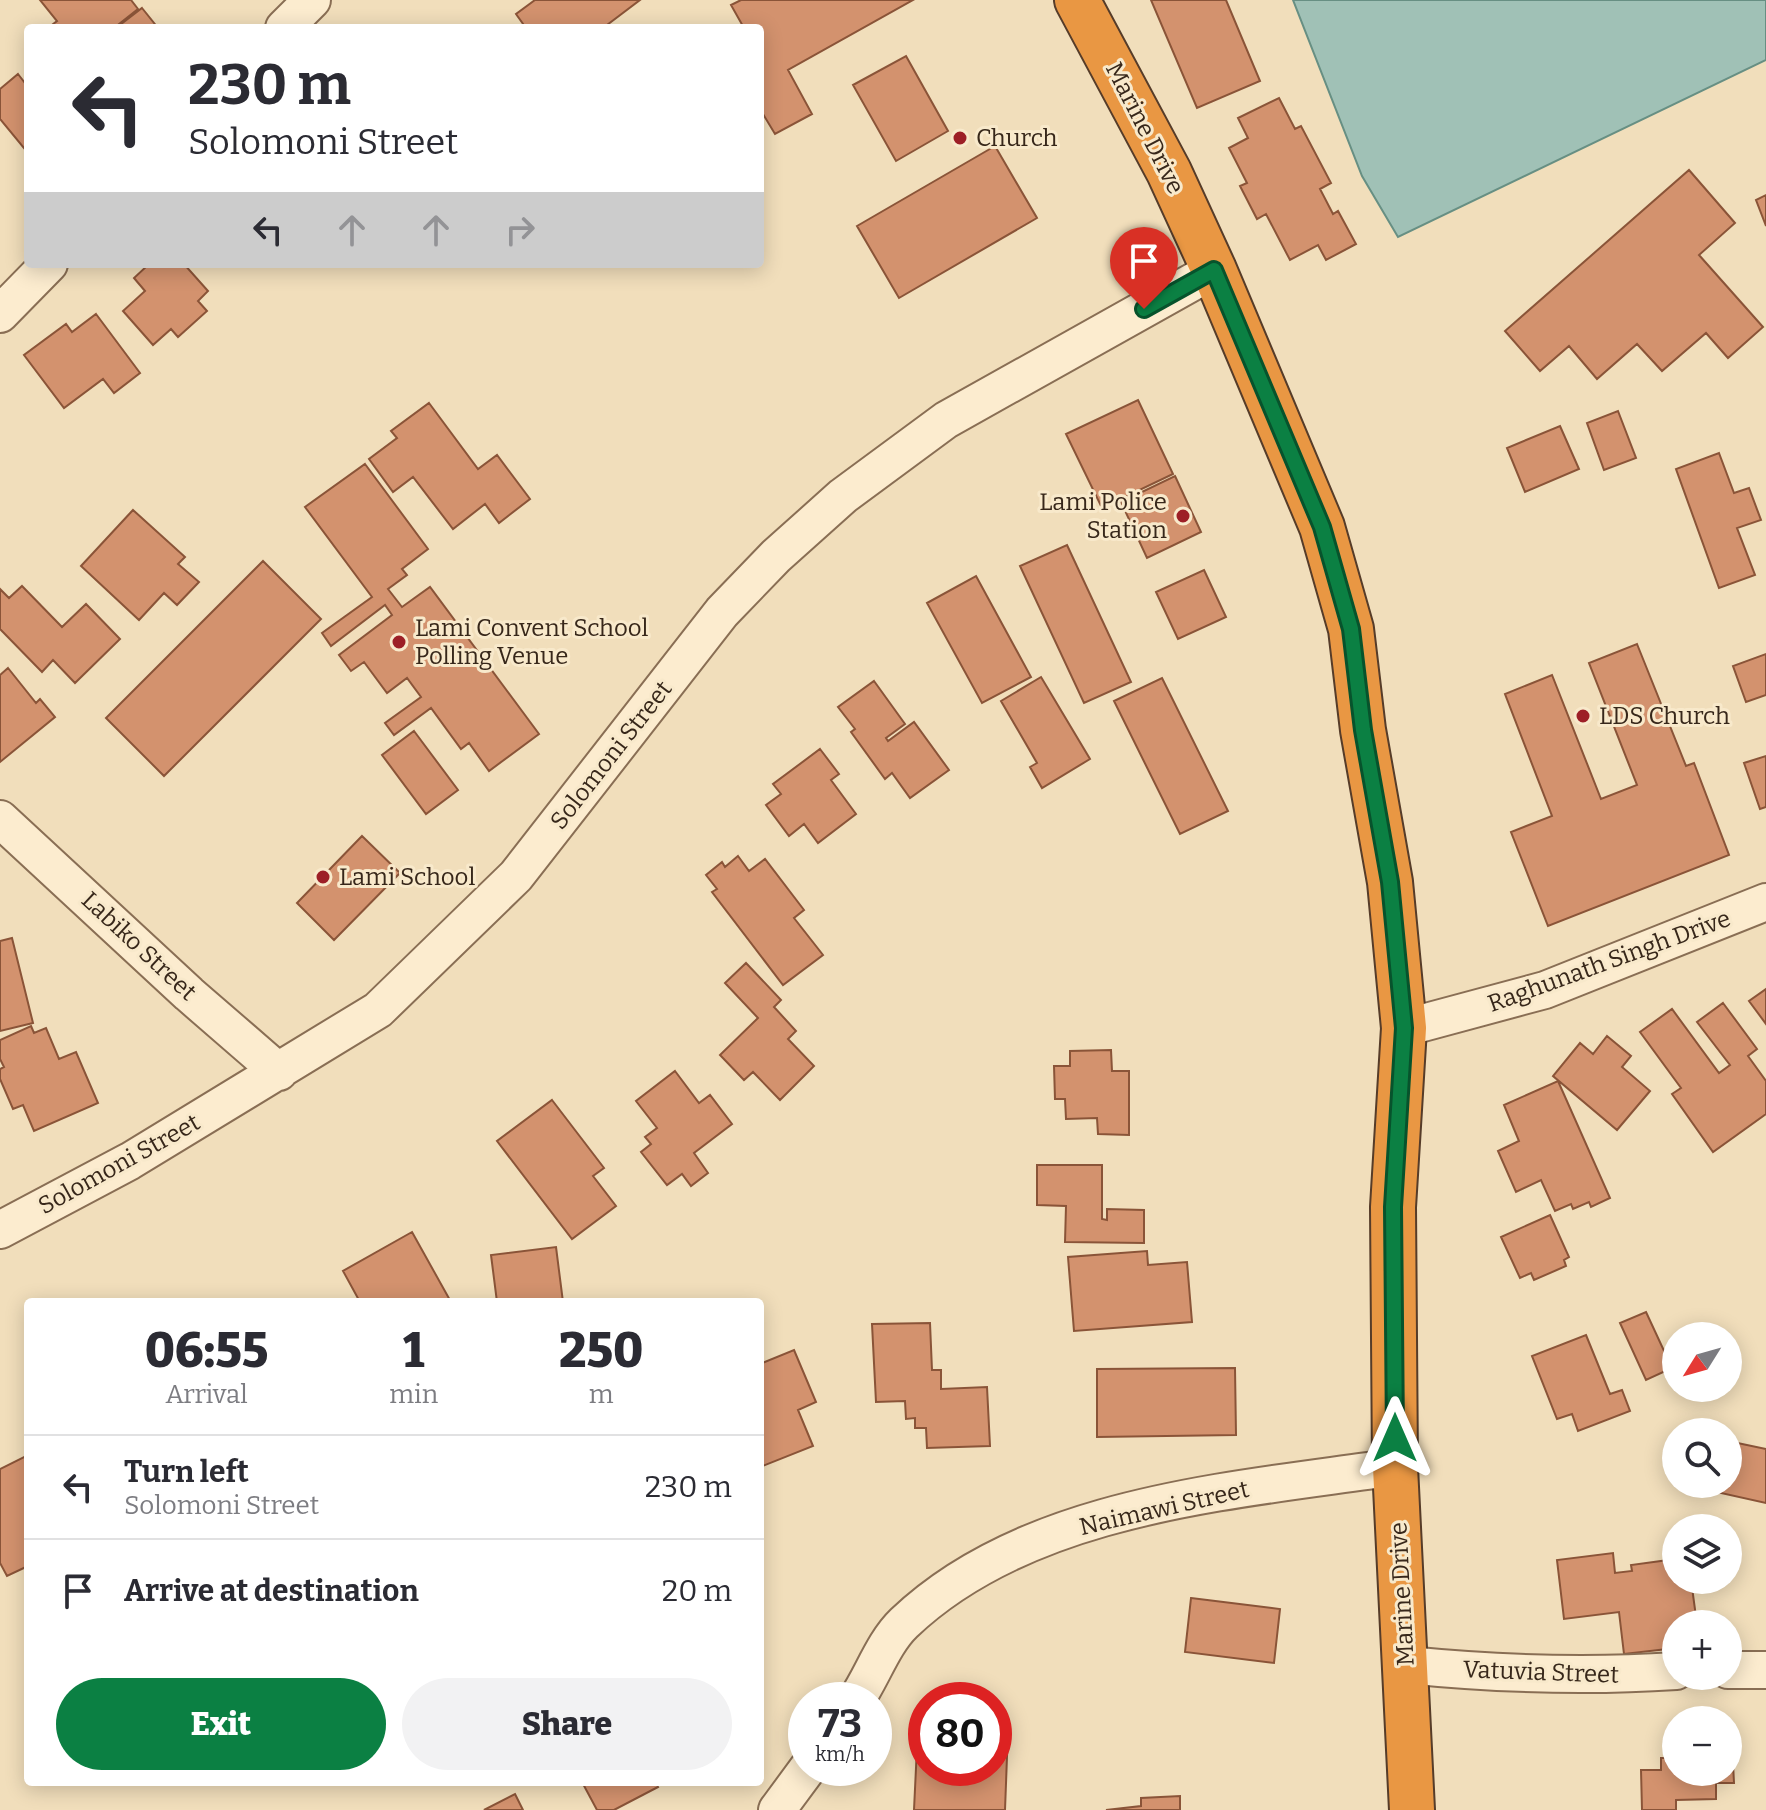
<!DOCTYPE html>
<meta charset="utf-8">
<style>
:root{--surface:#fff;--page:#f2f2f3;--text:#2b2b33;--muted:#7c7c81;--line:#e1e1e2;--accent:#0b8043}
body{margin:0;font-family:Bitter,serif;background:var(--page);color:var(--text);height:100vh;display:flex;flex-direction:column;font-size:30px;white-space:nowrap}
*{box-sizing:border-box;margin:0}
p{font-size:26px;color:var(--muted)}
.icon{flex:none;width:44px;height:44px;fill:none;stroke:currentColor;stroke-width:2;stroke-linecap:round;stroke-linejoin:round}
.map{position:relative;flex:1;overflow:hidden}
.details{position:absolute;left:24px;top:1298px;width:740px;height:488px;display:flex;flex-direction:column;background:var(--surface);border-radius:8px;box-shadow:0 4px 20px #0003}
.details>*{flex:none}
.guide{position:absolute;left:24px;top:24px;width:740px;height:244px;border-radius:8px;box-shadow:0 4px 20px #0003;background:#fff;color:var(--text);overflow:hidden}
.needle{width:52px;rotate:233deg}
.fabs{position:absolute;left:1662px;top:1322px;display:grid;gap:16px}
.fabs a{display:grid;place-items:center;width:80px;height:80px;border-radius:50%;background:var(--surface);box-shadow:0 4px 20px #0003;font-size:40px}
.speed{position:absolute;left:788px;top:1682px;display:flex;gap:16px;font-size:40px;font-weight:700;text-align:center}
.speed>*{display:grid;place-content:center;width:104px;height:104px;border-radius:50%;background:var(--surface);box-shadow:0 4px 20px #0003;line-height:1}
.speed small{font-size:20px;font-weight:400}
.speed .limit{border:12px solid #d22;background:#fff;color:#111}
.pin{position:absolute;display:grid;place-items:center;width:68px;height:68px;color:#fff;margin:-82px -34px;border-radius:50% 50% 50% 0;rotate:-45deg;box-shadow:0 0 8px #0007}
.pin .icon{rotate:45deg}
.me{position:absolute;width:88px;margin:-44px;rotate:0deg;stroke-linejoin:round;filter:drop-shadow(0 0 6px #0008)}
.turn{display:flex;align-items:center;gap:28px;height:168px;padding:0 32px;font-size:36px}
.turn .icon{width:104px;height:104px;stroke-width:2.5}
.turn b{display:block;font-size:56px;line-height:68px}
.lanes{display:flex;align-items:center;height:76px;padding:0 32px;background:#0003;justify-content:center;gap:40px;direction:ltr}
.lanes .off{opacity:.35}
.eta{display:flex;justify-content:space-evenly;align-items:center;height:136px;text-align:center}
.eta b{font-size:48px;font-weight:800;line-height:56px}
.button{display:flex;gap:16px;margin-top:auto;padding:16px 32px}
.button a{flex:1;height:92px;border-radius:48px;background:var(--accent);color:#fff;font-size:32px;font-weight:800;line-height:92px;text-align:center}
.button a+a{background:var(--page);color:var(--text)}
ul{padding:0;list-style:none}
li{display:flex;align-items:center;gap:24px;height:104px;padding:0 32px;border-top:2px solid var(--line)}
li div{flex:1}
li b{display:block;font-size:30px}
li em{font-style:normal}
.map>svg:first-child{display:block}
.water{fill:#a0c1b6;stroke:#678f83;stroke-width:2}
.building{fill:#d3926e;stroke:#8a5438;stroke-width:2}
.lines{fill:none;stroke-linecap:round;stroke-linejoin:round}
.street-casing{stroke:#896e54;stroke-width:40}
.highway-casing{stroke:#563c29;stroke-width:48}
.street{stroke:#fceccf;stroke-width:36}
.highway{stroke:#e99743;stroke-width:44}
.route-casing{stroke:#07532c;stroke-width:20}
.route{stroke:#0b8043;stroke-width:14}
.poi-dot{fill:#9d1f26;stroke:#f8e9cb;stroke-width:3}
.labels{text-anchor:middle;stroke-width:6;stroke-linejoin:round;paint-order:stroke}
.street-label{font-size:24px;fill:#37271a;stroke:#f8e9cb}
.poi-label{font-size:24px;fill:#37271a;stroke:#f8e9cb;text-anchor:start}
</style>
<div class="map">
<svg width="1766" height="1810" viewBox="0 0 1766 1810">
<rect width="100%" height="100%" fill="#f1debb"/>
<path class="water" d="M1293,0H1766V60L1398,237L1362,176Z"/>
<path class="building" d="M40,0H131L138,9L114,28H48L57,21Z
M535,0H640L603,28H526L516,14Z
M741,0H913L788,70L812,114L775,134L760,109V28H744L731,5Z
M1151,0H1226L1260,81L1197,108Z
M142,8L158,28H116Z
M906,56L948,131L896,161L853,85Z
M18,74L28,87V153L0,119V89Z
M1279,98L1295,129L1301,126L1331,183L1320,189L1333,214L1338,211L1356,244L1326,260L1318,245L1290,260L1266,214L1257,219L1240,186L1247,183L1229,148L1248,138L1238,118Z
M995,146L1037,218L899,298L857,226Z
M1689,170L1735,223L1699,255L1763,327L1728,358L1706,333L1662,371L1637,344L1597,379L1569,346L1540,371L1505,331Z
M1766,195V226L1756,200Z
M149,264L162,266L184,264L208,291L198,301L207,311L178,337L171,329L153,345L123,311L145,291L134,278Z
M96,314L140,373L114,393L103,379L64,408L24,355L66,324L72,332Z
M1138,400L1173,474L1102,508L1066,434Z
M429,403L478,469L497,455L530,499L499,523L485,504L453,529L413,477L393,492L369,459L397,438L391,431Z
M1618,411L1636,458L1604,470L1587,423Z
M1560,426L1579,469L1525,492L1507,448Z
M1719,453L1734,493L1749,488L1761,520L1737,528L1755,575L1719,588L1676,469Z
M365,464L428,549L402,569L407,575L388,589L402,607L430,587L539,734L489,771L469,743L461,749L431,708L394,735L385,723L421,697L407,678L387,693L364,662L351,671L339,655L392,615L385,605L331,646L322,633L372,597L305,507Z
M1175,476L1201,532L1147,558L1121,502Z
M133,510L185,557L178,564L199,582L177,605L164,593L139,620L81,566Z
M1067,545L1131,682L1084,703L1020,566Z
M263,561L321,619L164,776L106,718Z
M1204,570L1226,617L1178,639L1156,592Z
M976,576L1031,677L982,703L927,603Z
M22,586L62,627L86,604L120,639L75,683L53,660L42,672L0,629V589L9,598Z
M1637,644L1686,766L1694,763L1729,855L1548,926L1511,832L1552,816L1505,694L1552,675L1601,799L1637,785L1589,663Z
M1766,654V695L1746,702L1733,666Z
M8,668L36,703L40,699L55,717L0,762V675Z
M1041,677L1090,759L1042,788L1030,767L1037,763L1001,701Z
M1162,678L1228,811L1180,834L1114,701Z
M874,681L905,724L886,738L888,741L914,722L949,770L910,798L892,773L885,779L851,732L855,729L838,707Z
M414,731L458,790L426,814L382,755Z
M820,749L839,774L831,780L856,814L818,843L804,824L789,836L766,805L781,794L773,784Z
M1766,756V807L1760,809L1744,763Z
M362,836L400,873L334,940L297,903Z
M738,856L749,871L765,859L804,910L794,918L823,955L783,985L712,892L717,889L706,875L722,862L725,867Z
M12,938L33,1023L0,1031V941Z
M746,963L781,1000L774,1007L796,1031L788,1039L814,1066L780,1100L753,1072L744,1080L720,1055L758,1018L725,983Z
M1766,989V1024L1749,1001Z
M1723,1003L1757,1049L1748,1056L1766,1081V1114L1713,1152L1672,1094L1681,1088L1640,1032L1672,1009L1719,1073L1730,1065L1697,1022Z
M31,1026L34,1033L46,1028L59,1059L76,1052L98,1103L34,1131L23,1105L13,1109L0,1079V1069L4,1067L0,1059V1040Z
M1607,1036L1631,1056L1622,1067L1650,1091L1617,1130L1553,1076L1580,1043L1593,1054Z
M1111,1050L1112,1071H1129V1135L1098,1134L1097,1118L1066,1119L1065,1099H1055L1054,1066H1070V1051Z
M675,1071L699,1103L710,1095L732,1124L694,1153L708,1173L691,1186L682,1174L667,1185L641,1152L651,1144L645,1137L657,1128L636,1101Z
M1558,1081L1610,1198L1591,1207L1589,1202L1573,1209L1571,1204L1555,1211L1541,1180L1516,1192L1498,1151L1519,1141L1504,1105Z
M552,1100L604,1168L593,1176L616,1206L572,1239L497,1141Z
M1037,1165H1102V1219L1107,1220V1209L1144,1210V1243L1065,1242L1066,1206L1037,1205Z
M1550,1215L1569,1257L1564,1260L1566,1266L1534,1280L1531,1273L1520,1278L1501,1237Z
M412,1232L451,1302H360L343,1271Z
M556,1247L563,1302H497L491,1255Z
M1147,1251L1148,1265L1187,1262L1192,1322L1074,1331L1068,1257Z
M1646,1312L1672,1368L1646,1380L1620,1323Z
M930,1323L932,1370H941V1389L987,1387L990,1446L927,1448L926,1428H915V1418L906,1419L905,1401L876,1402L872,1324Z
M1586,1335L1610,1394L1622,1390L1630,1411L1578,1431L1572,1414L1557,1419L1532,1356Z
M794,1350L816,1402L798,1410L813,1446L760,1467V1364Z
M1235,1368L1236,1435L1097,1437V1369Z
M1728,1441L1766,1449V1503L1694,1487V1484H1728Z
M28,1455V1566L7,1576L0,1563V1469Z
M1613,1553L1615,1573L1632,1571L1631,1565L1676,1559V1580H1691L1697,1624H1676V1648L1624,1654L1619,1612L1564,1619L1557,1560Z
M1191,1598L1280,1609L1274,1663L1185,1652Z
M918,1726H926V1768H994V1730H1008L1005,1810H914Z
M1661,1758H1676V1772H1728V1763H1733L1734,1783H1716V1799L1676,1800V1810H1642L1641,1770H1661Z
M582,1782H655L658,1787L614,1810H597Z
M515,1794L523,1810H484Z
M1180,1796V1810H1106L1141,1806V1798Z"/>
<g class="lines">
<defs>
<path id="street" d="M284,28L312,0
M0,314L49,264
M0,819L189,994L279,1072
M1404,1028L1545,990L1766,902
M0,1230L130,1161L378,1010L516,876L722,612L776,556L843,496L946,420L1214,270
M1407,1665C1497,1674 1585,1677 1676,1671
M1728,1670H1766
M856,1700C872,1677 883,1643 904,1623C1029,1504 1233,1491 1395,1467
M777,1810L808,1768"/>
<path id="highway" d="M1077,0L1169,172L1214,270L1322,527L1351,629L1363,730L1390,882L1404,1028L1393,1207L1395,1467L1412,1810"/>
</defs>
<use href="#street" class="street-casing"/>
<use href="#highway" class="highway-casing"/>
<use href="#street" class="street"/>
<use href="#highway" class="highway"/>
</g>
<g class="lines">
<defs>
<path id="route" d="M1144,309L1214,270L1322,527L1351,629L1363,730L1390,882L1404,1028L1393,1207L1395,1438"/>
</defs>
<use href="#route" class="route-casing"/>
<use href="#route" class="route"/>
</g>
<g class="poi-dot">
<circle cx="960" cy="138" r="8"/>
<circle cx="1183" cy="516" r="8"/>
<circle cx="399" cy="642" r="8"/>
<circle cx="1583" cy="716" r="8"/>
<circle cx="323" cy="877" r="8"/>
</g>
<g class="labels">
<g class="street-label">
<text transform="translate(1145 128) rotate(63)" y="8">Marine Drive</text>
<text transform="translate(611 755) rotate(-52)" y="8">Solomoni Street</text>
<text transform="translate(139 946) rotate(43)" y="8">Labiko Street</text>
<text transform="translate(1609 961) rotate(-20)" y="8">Raghunath Singh Drive</text>
<text transform="translate(119 1164) rotate(-29)" y="8">Solomoni Street</text>
<text transform="translate(1164 1508) rotate(-13)" y="8">Naimawi Street</text>
<text transform="translate(1402 1594) rotate(-93)" y="8">Marine Drive</text>
<text transform="translate(1541 1672) rotate(2)" y="8">Vatuvia Street</text>
</g>
<g class="poi-label">
<text x="976" y="146">Church</text>
<text x="1167" y="510" text-anchor="end">Lami Police<tspan x="1167" dy="28">Station</tspan></text>
<text x="415" y="636">Lami Convent School<tspan x="415" dy="28">Polling Venue</tspan></text>
<text x="1599" y="724">LDS Church</text>
<text x="339" y="885">Lami School</text>
</g>
</g>
</svg>
<div class="fabs">
<a><svg class="needle" viewBox="-14 -14 28 28"><path d="M0-13l5 13h-10z" fill="#e53935"/><path d="M0 13l5-13h-10z" fill="#7c7c81"/></svg></a>
<a><svg class="icon" aria-label="search" viewBox="0 0 24 24"><circle cx="10" cy="10" r="6"/><path d="M15 15l6 6"/></svg></a>
<a><svg class="icon" aria-label="layers" viewBox="0 0 24 24"><path d="M12 4l9 5-9 5-9-5zM3 14l9 5 9-5"/></svg></a>
<a>+</a>
<a>−</a>
</div>
<div class="speed"><div>73<small>km/h</small></div><div class="limit">80</div></div>
<div class="pin" style="left:1144px;top:309px;background:#d93025"><svg class="icon" aria-label="arrive" viewBox="0 0 24 24"><path d="M6 21V4h12l-3 4 3 4H6"/></svg></div>
<svg class="me" style="left:1395px;top:1438px" viewBox="-20 -20 40 40"><path d="M0-17L14 15 0 8-14 15z" fill="#0b8043" stroke="#fff" stroke-width="4"/></svg>
<div class="guide">
<div class="turn"><svg class="icon" aria-label="left" viewBox="0 0 24 24"><path d="M17 20v-9H6M10 6l-5 5 5 5"/></svg><div><b>230 m</b>Solomoni Street</div></div>
<div class="lanes"><svg class="icon" aria-label="left" viewBox="0 0 24 24"><path d="M17 20v-9H6M10 6l-5 5 5 5"/></svg><svg class="icon off" aria-label="ahead" viewBox="0 0 24 24"><path d="M12 20V5M6 11l6-6 6 6"/></svg><svg class="icon off" aria-label="ahead" viewBox="0 0 24 24"><path d="M12 20V5M6 11l6-6 6 6"/></svg><svg class="icon off" aria-label="right" viewBox="0 0 24 24"><path d="M7 20v-9h11M14 6l5 5-5 5"/></svg></div>
</div>
<section class="details">
<div class="eta">
<div><b>06:55</b><p>Arrival</p></div>
<div><b>1</b><p>min</p></div>
<div><b>250</b><p>m</p></div>
</div>
<ul>
<li><svg class="icon" aria-label="left" viewBox="0 0 24 24"><path d="M17 20v-9H6M10 6l-5 5 5 5"/></svg><div><b>Turn left</b><p>Solomoni Street</p></div><em>230 m</em></li>
<li><svg class="icon" aria-label="arrive" viewBox="0 0 24 24"><path d="M6 21V4h12l-3 4 3 4H6"/></svg><div><b>Arrive at destination</b></div><em>20 m</em></li>
</ul>
<div class="button"><a>Exit</a><a>Share</a></div>
</section>
</div>
